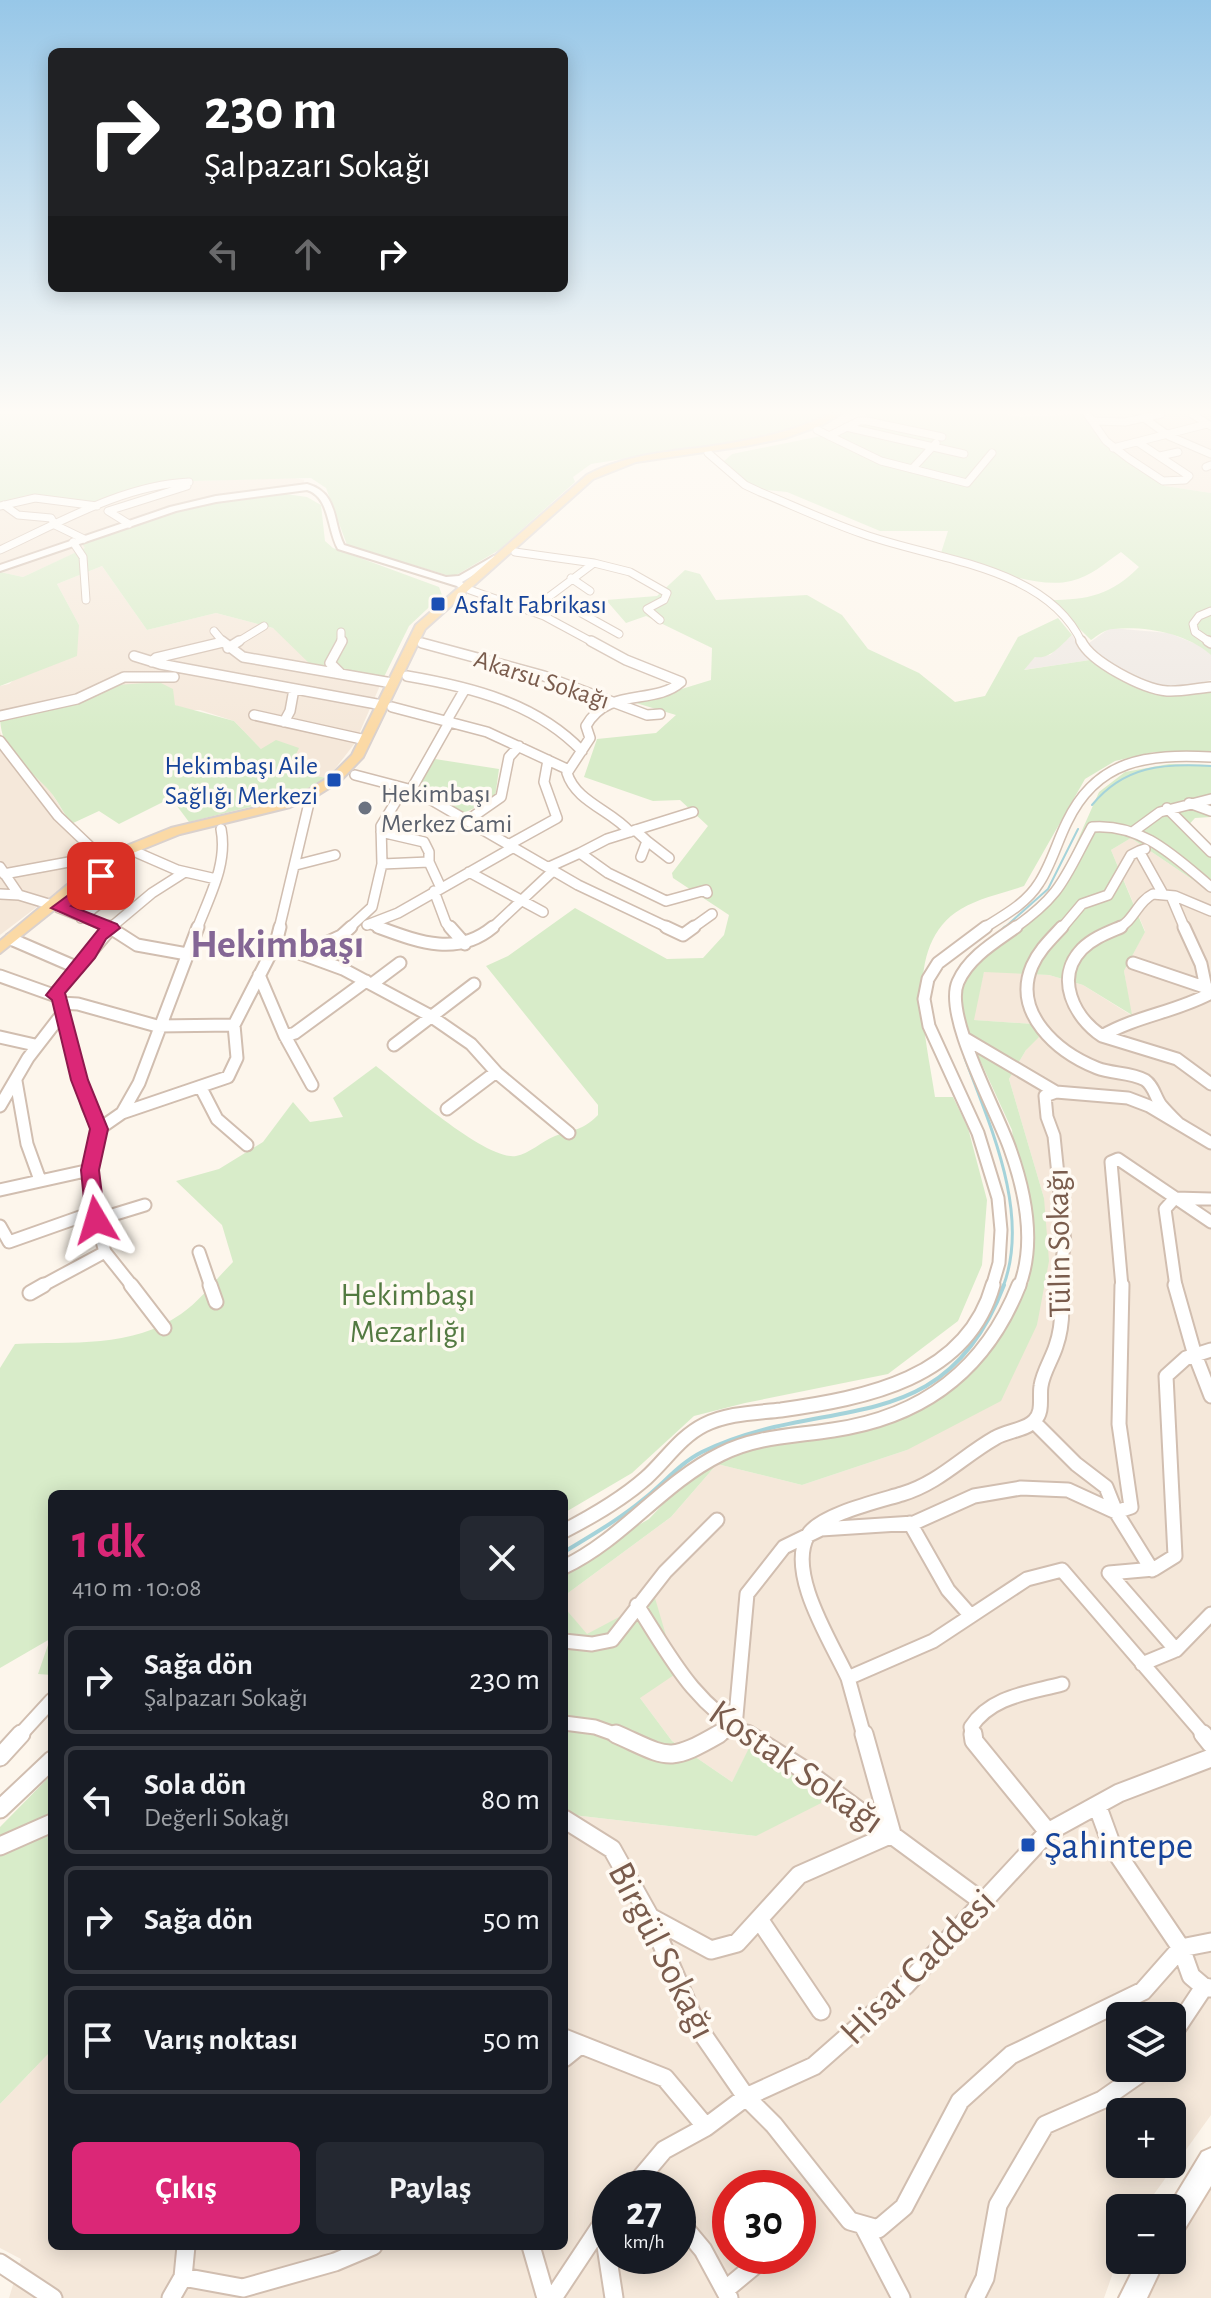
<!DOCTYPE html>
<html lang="tr">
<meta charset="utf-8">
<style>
:root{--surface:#171b24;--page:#242831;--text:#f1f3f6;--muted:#9ea1a6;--line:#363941;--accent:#db2777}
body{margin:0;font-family:"Alegreya Sans",sans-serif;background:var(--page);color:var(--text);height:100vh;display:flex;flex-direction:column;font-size:30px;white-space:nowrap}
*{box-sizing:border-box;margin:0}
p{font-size:26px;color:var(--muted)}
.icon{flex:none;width:44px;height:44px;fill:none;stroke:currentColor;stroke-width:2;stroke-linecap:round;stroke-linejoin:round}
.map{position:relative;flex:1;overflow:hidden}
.drawer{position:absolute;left:48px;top:1490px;width:520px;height:760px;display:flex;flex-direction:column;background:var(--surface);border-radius:12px;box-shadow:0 4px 20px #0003}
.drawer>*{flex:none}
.hud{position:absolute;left:48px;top:48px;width:520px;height:244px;border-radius:12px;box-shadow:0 4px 20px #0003;background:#202124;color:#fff;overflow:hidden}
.buttons{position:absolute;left:1106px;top:2002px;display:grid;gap:16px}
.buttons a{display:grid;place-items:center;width:80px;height:80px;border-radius:12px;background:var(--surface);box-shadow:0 4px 20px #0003;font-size:40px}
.speed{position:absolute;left:592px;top:2170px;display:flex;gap:16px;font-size:40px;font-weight:700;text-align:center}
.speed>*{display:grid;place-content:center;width:104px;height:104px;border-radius:50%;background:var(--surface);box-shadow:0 4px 20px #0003;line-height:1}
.speed small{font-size:20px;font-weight:400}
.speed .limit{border:12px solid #d22;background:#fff;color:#111}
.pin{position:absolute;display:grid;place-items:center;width:68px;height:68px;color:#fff;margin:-34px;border-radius:16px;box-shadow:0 4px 12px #0006}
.me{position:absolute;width:88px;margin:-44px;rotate:353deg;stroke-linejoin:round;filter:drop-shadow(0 0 6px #0008)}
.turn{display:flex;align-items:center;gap:28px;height:168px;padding:0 24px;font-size:36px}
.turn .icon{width:104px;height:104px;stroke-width:2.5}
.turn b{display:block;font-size:56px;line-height:68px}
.lanes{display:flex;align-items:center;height:76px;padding:0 24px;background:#0003;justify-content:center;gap:40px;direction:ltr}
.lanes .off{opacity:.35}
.round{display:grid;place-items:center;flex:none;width:84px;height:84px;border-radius:12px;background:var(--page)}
.overview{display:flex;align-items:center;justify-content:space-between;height:136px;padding:0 24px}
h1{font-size:48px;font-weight:600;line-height:60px;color:var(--accent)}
.action{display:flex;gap:16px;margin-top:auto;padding:16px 24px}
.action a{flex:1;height:92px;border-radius:12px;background:var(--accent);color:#fff;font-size:32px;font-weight:600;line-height:92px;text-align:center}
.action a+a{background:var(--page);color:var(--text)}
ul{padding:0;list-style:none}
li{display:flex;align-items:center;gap:24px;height:108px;margin:0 16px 12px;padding:0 8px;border:4px solid var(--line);border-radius:12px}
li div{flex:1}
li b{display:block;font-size:30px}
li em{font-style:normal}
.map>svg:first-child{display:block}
.residential{fill:#f5e8da;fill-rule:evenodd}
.industrial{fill:#efe9e4}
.green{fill:#d8ecc9}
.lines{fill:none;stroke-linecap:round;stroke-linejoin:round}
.stream-far2{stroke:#a5d3da;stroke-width:2}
.stream-far1{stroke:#a5d3da;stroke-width:3}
.stream{stroke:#a5d3da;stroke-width:4}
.minor-far4-casing{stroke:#d1beb0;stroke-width:9}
.minor-far3-casing{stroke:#d1beb0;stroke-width:12}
.minor-far2-casing{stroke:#d1beb0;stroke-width:15}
.minor-far1-casing{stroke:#d1beb0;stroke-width:17}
.minor-casing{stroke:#d1beb0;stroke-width:21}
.tertiary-casing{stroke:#d1beb0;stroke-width:4}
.secondary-casing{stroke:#d6c0b0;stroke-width:4}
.primary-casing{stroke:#dad1cd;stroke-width:4}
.minor-far4{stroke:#fff;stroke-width:7}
.minor-far3{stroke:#fff;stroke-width:9}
.minor-far2{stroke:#fff;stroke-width:11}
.minor-far1{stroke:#fff;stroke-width:13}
.minor{stroke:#fff;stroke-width:17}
.tertiary{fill:#fff;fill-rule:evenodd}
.secondary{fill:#fff;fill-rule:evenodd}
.primary{fill:#fbd9a5;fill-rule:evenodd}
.route{fill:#db2777;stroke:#8e194d;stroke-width:2}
.transit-dot{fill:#1a4fb4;stroke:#fffaf3;stroke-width:3}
.worship-dot{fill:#6b7280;stroke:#fffaf3;stroke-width:3}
.labels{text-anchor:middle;stroke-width:7;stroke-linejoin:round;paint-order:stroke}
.far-transit-label{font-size:26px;fill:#164399;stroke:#fffaf3;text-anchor:start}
.far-street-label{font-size:26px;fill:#7a5c4d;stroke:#fffaf3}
.far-worship-label{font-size:26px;fill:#5b616d;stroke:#fffaf3;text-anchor:start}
.street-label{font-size:32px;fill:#7a5c4d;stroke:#fffaf3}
.park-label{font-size:32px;fill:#537a41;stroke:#fffaf3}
.near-street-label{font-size:38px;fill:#7a5c4d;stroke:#fffaf3}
.near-transit-label{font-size:38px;fill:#164399;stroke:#fffaf3;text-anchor:start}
.district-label{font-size:40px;font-weight:bold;fill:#846695;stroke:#fffaf3}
</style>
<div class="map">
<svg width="1211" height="2298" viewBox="0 0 1211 2298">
<rect width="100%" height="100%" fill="#fdf6ec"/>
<path class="residential" d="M1082,414H1211V493L1165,486L1103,443Z
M295,478L304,480V484L179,503L0,564V504L4,502L27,495L98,504L192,481Z
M80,541L86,548L23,577L0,572Z
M102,566L147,630L216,613L273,628L382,681L355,743L328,778L287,772L298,748L261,749L234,721L200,710H187L175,705L91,696L0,715V686L9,684L79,625L57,584Z
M0,732L10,754L49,789L71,824L105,855L0,935Z
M1131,838L1211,892V2115L1144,2208H1120V2253L1104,2298H9L21,2259L0,2248V2104L52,2050V2246H564V1814L756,1836L759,1730L732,1782L672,1741L640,1698L655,1598L587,1635L564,1607V1596L671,1517L717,1464L802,1485L907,1450L1037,1325L1044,1198L1009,1079L1026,1050L1033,1024L973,1020L984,971L1049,975L1083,985L1131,1015L1124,971L1145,931L1111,850ZM1120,2016H1172V2068H1120ZM1120,2112H1172V2164H1120ZM610,2188H678V2256H610ZM730,2188H798V2256H730Z
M1211,2187V2298H1149L1161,2270L1167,2260H1172V2252Z"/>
<path class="industrial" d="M1110,628L1169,633L1201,646L1211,655V680L1177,688L1151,686L1125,673L1085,646Z
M1072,635L1090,660L1023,670L1035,657L1050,655Z"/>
<path class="green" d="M0,414H827L807,425L769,436L591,464L573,477L575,482L499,550L453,577L347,545L326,488L311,478L192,481L98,504L27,495L0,504Z
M866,414H1004L1020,417L1082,414L1103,443L1165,486L1211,493V655C1186,633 1146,626 1113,629C1105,629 1097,636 1091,640L1050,600C1088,600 1111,595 1139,567L1121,552C1105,563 1090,577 1071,581C1035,590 976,564 941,553L948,531H880L787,492L758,489L742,480L723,462L732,454L826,435L864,419Z
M279,493L307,497L321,505L325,541L333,548L439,587L442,595L409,626L382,681L312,666L273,628L216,613L147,630L102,566L57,584L79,625L77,656L0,686V572L23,577L85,548L80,541L182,508Z
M685,570L700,574L716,600L807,595L842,615L868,649L919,673L955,702L985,696L1018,637L1058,618L1072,635C1062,644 1050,660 1035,657L1024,670L1090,660C1129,683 1165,701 1211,691V754L1154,752L1115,761L1085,779L1024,886C1004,893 979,898 961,909C900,945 927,1041 935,1097H953L968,1128L987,1200L982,1265L958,1321L888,1374L745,1403L694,1416L632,1473L564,1513V1494H52V1675L38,1674L50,1639L0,1668V1368L15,1344C72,1341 131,1349 181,1314C200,1301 216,1279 233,1262L222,1225L176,1181L219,1169L263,1142L293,1102L310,1122L343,1117L333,1098L376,1066C402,1086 486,1161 516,1156C529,1154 542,1141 555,1136C575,1128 581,1132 598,1115V1105L486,966L508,956L575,908L667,959L703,958L724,935L729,915L673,878L672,873L708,826L680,800L653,801L584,777L597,739L656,733L676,715L636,703L711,680L712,648L646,616L626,623L606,600L657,596Z
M159,682L173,689L175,705L234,721L261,749L276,740L299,748L288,772L328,778L291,797L189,822L171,798L119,824L99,811L71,824C63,812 56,797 46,787C23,764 0,751 0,715L91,696L104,686Z
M435,759L499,769L495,798L464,813L418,788Z
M1169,764L1211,765V817L1195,818L1185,829L1211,853V892L1131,838L1111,850L1145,932L1124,971L1132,1015L1083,985L1049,975L984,972L974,1020L1033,1024L1039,1037L1026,1050L1009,1079L1044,1198L1049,1261L1037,1325L1001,1401L907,1450L802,1485L717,1464L671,1517L564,1596V1568L649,1519L719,1445L780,1428L900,1415L966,1378L998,1337L1029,1282L1012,1130L957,1010L963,975L1060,880L1099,792L1125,772Z
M655,1598L677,1673L640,1698L672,1741L732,1782L758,1730L837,1795L756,1836L564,1814V1607L587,1634Z
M52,1774V2050L0,2104V1827Z"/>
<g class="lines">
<path class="stream-far2" d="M1092,805C1124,766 1163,763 1211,766
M1003,929L1048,889L1078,829"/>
<path class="stream-far1" d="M1002,930L1005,927
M957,974L950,998L959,1039
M965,1058C990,1126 1031,1214 1003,1287"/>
<path class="stream" d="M564,1552C592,1535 620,1519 645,1498C664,1483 680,1463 702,1452C825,1392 943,1445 1004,1285"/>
<defs>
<path id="minor-far4" d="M1087,414L1106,441L1128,458L1163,481L1185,480L1189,476L1139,443
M1192,414L1211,426
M1144,418L1169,436L1211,454
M1094,421L1125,422L1161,414
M846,427L964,454
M817,430L881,461L967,483L992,453
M829,436L859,421H867L942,437
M1113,448L1207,424
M708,453L745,485L760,492C794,506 828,522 863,534C934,560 1047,566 1082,643
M1160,456L1178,452
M1206,467L1211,465
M912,469L936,443
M4,505L18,515L51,518L55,525L84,539
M0,506L35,498L97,506
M129,524L108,511L187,486
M73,542L83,557L86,600
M0,550C59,523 123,485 189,482
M515,552L594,563L530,611
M594,563L630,572L667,593L664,600L647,609L660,620
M571,578L590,591
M470,590L544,616L594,643
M538,613L574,609L619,634
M214,631L224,643
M219,643L223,642
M236,643L264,626
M341,643V632
M1211,643L1195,632L1193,624L1199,616L1211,611"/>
<path id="minor-far3" d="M222,641L243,657L392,683
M591,641L626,660L681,682C654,706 608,686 586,726L590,738L567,773C576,802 611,810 630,832
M1081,641C1091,662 1143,689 1167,691C1181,692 1197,688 1211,687
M1208,641L1211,643
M422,643L544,676L647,715L660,714
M228,648L239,641
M134,656L160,664L382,705
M152,662L156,658L223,642
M341,674L330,663L342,641
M407,676C471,687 536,703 582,751
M392,707L487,732L569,770
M254,715L366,740
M0,716L77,699L124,677H174
M447,720L465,689
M284,722L290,711L294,689
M0,741L58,816L100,856
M355,775L416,791L578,885L671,929
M411,790L450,721
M1189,803L1211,811
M1167,808L1211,852
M693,812L607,839L580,853L608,873L666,901L706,890L707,893
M468,820L501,797L509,757L519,746
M635,830L647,841L641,857
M1134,831L1160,812L1211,799
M381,832L424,842L429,852V862
M647,841L669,858
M510,844L557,818L544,782L548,760
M1145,849L1139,851L1163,894
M138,853L177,870L216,879
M382,864L429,862L441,888
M296,865L335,855
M0,867L19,895
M549,867L580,853
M469,872L543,912
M4,874L112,854L118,856
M434,891L446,923L451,929
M0,894L19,895L52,905
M1171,896L1185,929
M59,908L114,929
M81,918L115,891
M371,924L384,929
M367,925L398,913L514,847
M109,929L152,893L185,872
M197,929C209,897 228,864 221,829
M279,929L309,803
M348,929L372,907L382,864L381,826L404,788
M491,929L554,870
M691,929L712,914
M982,929C1003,916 1026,904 1039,883C1051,865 1057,842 1067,822C1097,759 1147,754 1211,757
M1013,929C1063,894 1064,878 1092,827C1142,823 1175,857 1211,887
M1061,929L1082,904L1108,895L1131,855L1139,851
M1117,929C1134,921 1137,902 1153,894L1175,896L1211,911"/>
<path id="minor-far2" d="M109,927L137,945L187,954
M280,927L276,943L302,954L341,936L351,927
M378,927C419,942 457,957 493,927
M450,927L465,944
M666,927L683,935L694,927
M986,927L938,963L928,979L924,999L929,1026L978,1133L998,1198L1001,1230L999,1263L992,1287
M1016,927C995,942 969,957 958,982C943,1016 998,1113 1010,1149C1025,1191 1036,1244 1019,1287
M1062,927C1051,939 1039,950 1032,966C1012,1013 1057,1052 1097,1068C1112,1074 1130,1072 1145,1080C1154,1086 1155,1097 1161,1105C1166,1111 1172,1117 1178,1123
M1121,927C1107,933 1093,938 1082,949C1054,978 1074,1017 1102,1036L1177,1059L1211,1084
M1184,927L1201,964L1206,988
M11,939L78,968
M302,954L343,969L429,1015L471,1044L497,1073L569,1133
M1133,963L1210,989
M259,975L285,1036L312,1085
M0,976L59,997L62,1014L28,1058L0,1106
M372,984L400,963
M54,995L112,927
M60,1003L78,1004L157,1026L234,1025L276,943
M62,1014L88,1107L99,1129
M285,1036L295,1033L366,981
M1102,1036C1136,1016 1176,1012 1211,993
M0,1037L35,1045
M966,1039L1056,1092L1128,1098L1149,1106L1211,1143
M394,1045L474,984
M16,1081L27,1144L40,1180
M201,1088L217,1119L247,1145
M1056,1092L1045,1096L1047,1117L1054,1136L1065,1243L1059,1275L1060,1287
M447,1109L496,1072
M122,1113L228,1077L237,1058L234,1025
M90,1170L94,1212L105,1252L133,1287
M0,1190L90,1170L99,1129L122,1113L139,1083L198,927
M96,1220L145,1205
M0,1226L9,1242L94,1212
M199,1252L211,1287
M40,1287L105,1252
M1122,1287L1111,1162L1118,1159L1211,1222
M1176,1287L1165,1209L1175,1198L1211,1199"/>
<path id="minor-far1" d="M131,1285L164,1328
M210,1285L216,1302
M1175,1285L1194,1352L1211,1396
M30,1293L44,1285
M1034,1422L1076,1464L1106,1487L1116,1512L1152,1570
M910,1523L948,1590L971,1616
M564,1531C593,1516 621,1500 646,1478C665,1461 680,1437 704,1425C728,1413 755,1413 781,1410C865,1398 967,1379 993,1285
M564,1567C623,1539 662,1483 721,1454C756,1436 795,1436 833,1430C923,1417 986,1369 1019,1285
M637,1605C673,1661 692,1701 750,1736
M564,1641L592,1644L612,1640L665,1572L717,1520
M1176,1650L1109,1573L1154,1569L1175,1556L1166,1376L1186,1358L1211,1350
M1142,1664L1176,1650L1211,1614
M848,1678C832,1643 786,1573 808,1535C819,1515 879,1501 902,1494C939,1483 963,1456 995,1438C1006,1431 1026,1430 1034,1421C1044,1412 1039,1397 1041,1386C1043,1372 1052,1359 1056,1346C1063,1326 1063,1306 1060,1285
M564,1723L595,1727L620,1736
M19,1736L52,1700
M716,1736L735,1727L747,1594L784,1547L821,1529L914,1523L974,1496L1021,1488L1068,1490L1116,1512L1131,1507L1119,1424L1122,1285
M864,1736L848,1678L933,1641L1027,1579L1062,1570L1205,1736
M973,1736L971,1727C991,1696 1029,1693 1062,1684"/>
<path id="minor" d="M616,1734C668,1757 667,1764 719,1734
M747,1734L801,1768L983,1902
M973,1734L974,1741L1048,1832
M1203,1734L1211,1744
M0,1757L21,1734
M1097,1805L1112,1846L1181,1948L1191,1976L1204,1987L1211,1988
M0,1809L52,1760
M564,1819L612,1849L650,1917L697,2026L746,2097L774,2125L850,2221L878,2229L904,2207L960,2101L1011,2055L1143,1991L1181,1948L1211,1942
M0,1846L52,1823
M650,1917L711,1950L737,1943L799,1875L892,1834L864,1734
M759,1919L821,2011
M1172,2035L1204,1987
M564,2038L665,2078L706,2127
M564,2058L580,2045
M632,2188L664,2150L706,2127L746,2097L814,2066L906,1985L1048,1832L1119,1793L1211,1758
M602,2220L614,2298
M678,2220L703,2250L729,2298
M864,2227L901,2298
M531,2246L546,2298
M0,2263L53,2298
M183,2277L243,2288L335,2262L373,2246
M725,2290L766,2256
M171,2298L183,2277L186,2246
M553,2298L610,2212
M975,2298L985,2278L998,2205L1045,2125L1102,2100L1148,2068"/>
<path id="tertiary" d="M307,484C339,493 332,521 344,545L446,577L459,576L494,556L501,558L462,582L468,588L463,591L457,586L338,549C327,530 330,497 307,490L216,502L176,511L0,571V565L170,507L216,496Z"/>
<path id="secondary" d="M1211,2148V2186L1181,2235L1172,2239V2208H1168L1202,2152Z
M1138,2260H1165L1147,2298H1119Z"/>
<path id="primary" d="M830,414H840L822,425L785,438L745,446L636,462L593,479L425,629L363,757L340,781L316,796L290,807L180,834L133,853L94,878L0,953V941L66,886L124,847L171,828L281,802L307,791L331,776L352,755L416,625L587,475C624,455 665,452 706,447C749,441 790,433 830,414Z"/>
</defs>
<use href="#minor-far4" class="minor-far4-casing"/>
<use href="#minor-far3" class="minor-far3-casing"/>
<use href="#minor-far2" class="minor-far2-casing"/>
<use href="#minor-far1" class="minor-far1-casing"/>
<use href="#minor" class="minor-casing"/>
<use href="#tertiary" class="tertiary-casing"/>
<use href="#secondary" class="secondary-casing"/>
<use href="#primary" class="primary-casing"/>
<use href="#minor-far4" class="minor-far4"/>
<use href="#minor-far3" class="minor-far3"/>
<use href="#minor-far2" class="minor-far2"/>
<use href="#minor-far1" class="minor-far1"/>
<use href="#minor" class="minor"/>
<use href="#tertiary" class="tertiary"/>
<use href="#secondary" class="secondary"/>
<use href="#primary" class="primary"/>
</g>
<linearGradient id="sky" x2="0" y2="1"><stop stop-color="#97c7e8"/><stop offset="0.56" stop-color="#fefbf6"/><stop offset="1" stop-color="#fefbf6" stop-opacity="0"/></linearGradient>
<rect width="1211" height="735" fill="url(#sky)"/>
<path class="route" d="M101,871L108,876L106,880L71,906L117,924L120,928L106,939L95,958L65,993L88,1080L108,1129L99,1170L105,1220L103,1225H89L86,1220L81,1170L90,1129L71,1080L52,1000L46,995L99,929L51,908Z"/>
<g class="transit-dot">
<rect x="430" y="596" width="16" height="16" rx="4"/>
<rect x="326" y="772" width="16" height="16" rx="4"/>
<rect x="1020" y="1837" width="16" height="16" rx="4"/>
</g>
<circle class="worship-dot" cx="365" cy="808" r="8"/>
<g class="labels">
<g class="far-transit-label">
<text x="454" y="613">Asfalt Fabrikası</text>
<text x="318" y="774" text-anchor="end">Hekimbaşı Aile<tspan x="318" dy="30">Sağlığı Merkezi</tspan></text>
</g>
<g class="far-street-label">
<text transform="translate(542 679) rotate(18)" y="9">Akarsu Sokağı</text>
</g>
<g class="far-worship-label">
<text x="381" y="802">Hekimbaşı<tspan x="381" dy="30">Merkez Cami</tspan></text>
</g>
<g class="street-label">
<text transform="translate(1058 1243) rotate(-91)" y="11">Tülin Sokağı</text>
</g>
<g class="park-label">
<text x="408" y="1305">Hekimbaşı<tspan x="408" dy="37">Mezarlığı</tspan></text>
</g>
<g class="near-street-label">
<text transform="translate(797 1766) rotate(35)" y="13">Kostak Sokağı</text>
<text transform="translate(663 1950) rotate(63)" y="13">Birgül Sokağı</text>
<text transform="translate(917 1966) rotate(-45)" y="13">Hisar Caddesi</text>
</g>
<g class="near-transit-label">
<text x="1044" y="1858">Şahintepe</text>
</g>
<g class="district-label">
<text x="277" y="957">Hekimbaşı</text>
</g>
</g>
</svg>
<div class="buttons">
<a><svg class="icon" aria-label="layers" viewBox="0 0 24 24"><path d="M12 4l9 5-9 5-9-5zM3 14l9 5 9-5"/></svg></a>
<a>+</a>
<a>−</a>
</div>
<div class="speed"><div>27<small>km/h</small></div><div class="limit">30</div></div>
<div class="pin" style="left:101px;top:876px;background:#d93025"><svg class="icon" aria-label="arrive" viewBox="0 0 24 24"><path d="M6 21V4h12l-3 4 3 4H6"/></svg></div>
<svg class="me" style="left:96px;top:1220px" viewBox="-20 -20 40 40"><path d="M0-17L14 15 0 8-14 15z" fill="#db2777" stroke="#fff" stroke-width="4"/></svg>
<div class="hud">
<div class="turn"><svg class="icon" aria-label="right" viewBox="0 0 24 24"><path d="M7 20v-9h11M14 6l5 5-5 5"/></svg><div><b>230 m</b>Şalpazarı Sokağı</div></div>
<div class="lanes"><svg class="icon off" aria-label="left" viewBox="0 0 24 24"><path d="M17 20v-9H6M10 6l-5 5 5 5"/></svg><svg class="icon off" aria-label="ahead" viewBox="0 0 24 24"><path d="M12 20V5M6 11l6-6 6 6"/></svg><svg class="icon" aria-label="right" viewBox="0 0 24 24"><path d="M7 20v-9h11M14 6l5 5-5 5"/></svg></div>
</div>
<section class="drawer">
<div class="overview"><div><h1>1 dk</h1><p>410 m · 10:08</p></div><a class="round"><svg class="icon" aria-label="close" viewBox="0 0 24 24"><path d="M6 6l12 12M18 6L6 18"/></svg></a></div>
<ul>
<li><svg class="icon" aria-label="right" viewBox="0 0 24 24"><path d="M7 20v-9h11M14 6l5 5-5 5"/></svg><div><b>Sağa dön</b><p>Şalpazarı Sokağı</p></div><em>230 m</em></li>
<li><svg class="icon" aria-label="left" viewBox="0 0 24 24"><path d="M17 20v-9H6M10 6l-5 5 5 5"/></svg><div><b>Sola dön</b><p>Değerli Sokağı</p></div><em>80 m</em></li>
<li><svg class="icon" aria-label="right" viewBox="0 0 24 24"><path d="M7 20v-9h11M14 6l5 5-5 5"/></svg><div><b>Sağa dön</b></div><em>50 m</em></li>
<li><svg class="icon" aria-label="arrive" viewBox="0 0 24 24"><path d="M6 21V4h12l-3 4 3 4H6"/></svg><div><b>Varış noktası</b></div><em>50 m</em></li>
</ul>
<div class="action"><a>Çıkış</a><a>Paylaş</a></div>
</section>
</div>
